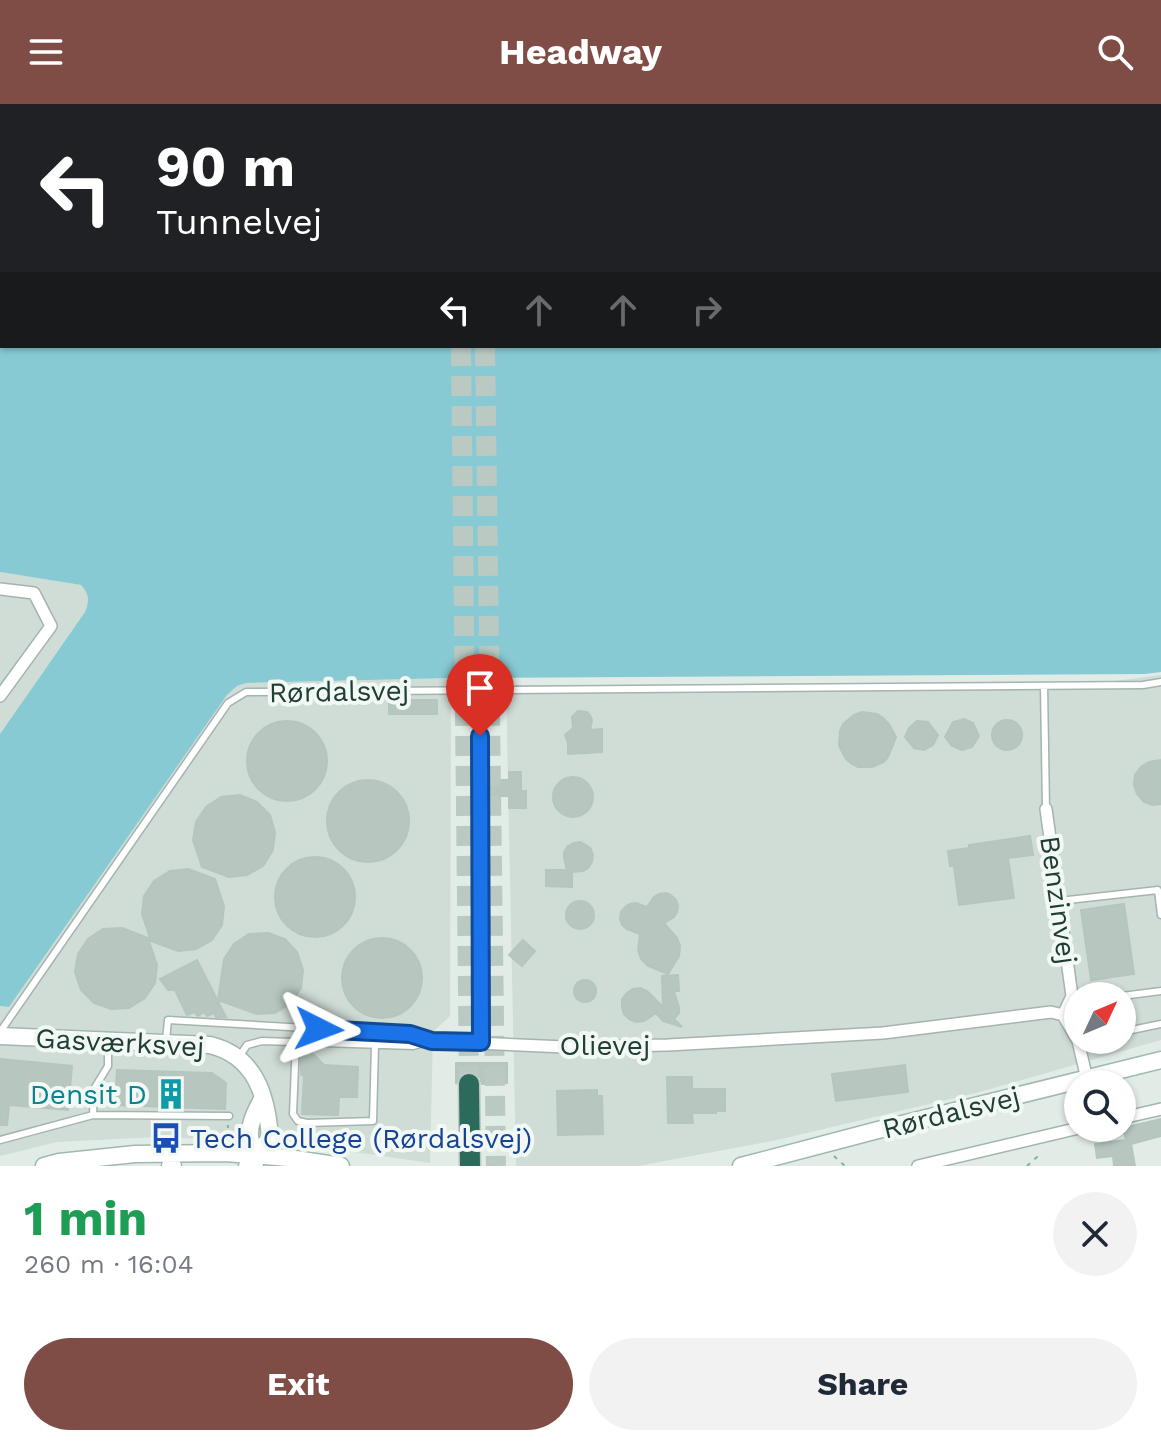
<!DOCTYPE html>
<meta charset="utf-8">
<style>
:root{--surface:#fff;--page:#f2f2f3;--text:#1f2937;--muted:#747a83;--accent:#7f4d45}
body{margin:0;font-family:"Work Sans",sans-serif;background:var(--page);color:var(--text);height:100vh;display:flex;flex-direction:column;font-size:30px;white-space:nowrap}
*{box-sizing:border-box;margin:0}
p{font-size:26px;color:var(--muted)}
.icon{flex:none;width:44px;height:44px;fill:none;stroke:currentColor;stroke-width:2;stroke-linecap:round;stroke-linejoin:round}
.map{position:relative;height:1062px;overflow:hidden}
.drawer{display:flex;flex-direction:column;background:var(--surface);flex:1}
.drawer>*{flex:none}
.banner{position:absolute;left:0px;top:0px;width:1162px;height:244px;box-shadow:0 2px 6px #0004;background:#202124;color:#fff;overflow:hidden}
.needle{width:52px;rotate:46deg}
.fabs{position:absolute;left:1064px;top:878px;display:grid;gap:16px}
.fabs a{display:grid;place-items:center;width:72px;height:72px;border-radius:50%;background:var(--surface);box-shadow:0 2px 6px #0004;font-size:40px}
.pin{position:absolute;display:grid;place-items:center;width:68px;height:68px;color:#fff;margin:-82px -34px;border-radius:50% 50% 50% 0;rotate:-45deg;box-shadow:0 0 8px #0007}
.pin .icon{rotate:45deg}
.me{position:absolute;width:88px;margin:-44px;rotate:93deg;stroke-linejoin:round;filter:drop-shadow(0 0 6px #0008)}
.turn{display:flex;align-items:center;gap:28px;height:168px;padding:0 24px;font-size:36px}
.turn .icon{width:104px;height:104px;stroke-width:2.5}
.turn b{display:block;font-size:56px;line-height:68px}
.lanes{display:flex;align-items:center;height:76px;padding:0 24px;background:#0003;justify-content:center;gap:40px;direction:ltr}
.lanes .off{opacity:.35}
.round{display:grid;place-items:center;flex:none;width:84px;height:84px;border-radius:42px;background:var(--page)}
.summary{display:flex;align-items:center;justify-content:space-between;height:136px;padding:0 24px}
h1{font-size:48px;font-weight:700;line-height:60px;color:#1e9e55}
.primary-button{display:flex;gap:16px;margin-top:auto;padding:16px 24px}
.primary-button a{flex:1;height:92px;border-radius:48px;background:var(--accent);color:#fff;font-size:32px;font-weight:700;line-height:92px;text-align:center}
.primary-button a+a{background:var(--page);color:var(--text)}
header{display:flex;justify-content:space-between;align-items:center;height:104px;padding:0 24px;background:var(--accent);color:#fff;font-size:36px;font-weight:700}
.map>svg:first-child{display:block}
.built{fill:#d0dcd6;fill-rule:evenodd}
.water{fill:#88cad3;fill-rule:evenodd}
.building{fill:#b7c7c0;stroke:#b4c6be;stroke-width:2}
.lines{fill:none;stroke-linecap:round;stroke-linejoin:round}
.highway-tunnel{stroke:#bbc9c3;stroke-width:20;stroke-dasharray:20 10;stroke-linecap:butt}
.lane-casing{stroke:#a4b4ae;stroke-width:9}
.street-casing{stroke:#a4b4ae;stroke-width:14}
.secondary-casing{stroke:#a0b8af;stroke-width:19}
.highway-casing{stroke:#c1c9c6;stroke-width:23}
.path{stroke:#81b1a0;stroke-width:2;stroke-dasharray:4 6;stroke-linecap:butt}
.lane{stroke:#fff;stroke-width:6}
.street{stroke:#fff;stroke-width:11}
.secondary{stroke:#fff;stroke-width:16}
.highway{stroke:#2c6b5c;stroke-width:20}
.route-casing{stroke:#114b97;stroke-width:20}
.route{stroke:#1a73e8;stroke-width:14}
.labels{text-anchor:middle;stroke-width:8;stroke-linejoin:round;paint-order:stroke}
.street-label{font-size:28px;fill:#213e35;stroke:#f2f9f5}
.culture-label{font-size:28px;fill:#0d838f;stroke:#f2f9f5;text-anchor:end}
.transit-label{font-size:28px;fill:#164399;stroke:#f2f9f5;text-anchor:start}
</style>
<header><svg class="icon" aria-label="menu" viewBox="0 0 24 24"><path d="M4 6h16M4 12h16M4 18h16"/></svg>Headway<svg class="icon" aria-label="search" viewBox="0 0 24 24"><circle cx="10" cy="10" r="6"/><path d="M15 15l6 6"/></svg></header>
<div class="map">
<svg width="1161" height="1062" viewBox="0 0 1161 1062">
<rect width="100%" height="100%" fill="#e2ece7"/>
<path class="built" d="M0,468L81,481L88,489L89,498L85,508L0,630Z
M1161,571V936L980,988L777,1036L638,1062H516L506,581L1099,579ZM1078,892H1122V936H1078Z
M451,574L450,912L433,928L430,1059L293,1039L157,1033L57,1038L0,1052V902L9,903L227,591L237,582L246,579Z"/>
<path class="water" d="M0,0H1161V568L1145,570L451,574L246,579L237,582L227,591L9,903L0,902V630L85,508C90,496 89,490 81,481L0,468ZM2,2H1160V242H2Z"/>
<path class="building" d="M389,596H437V610H389Z
M578,607L587,608L590,611L592,616L590,626L602,625V648L568,650V639L565,631L573,624L572,613Z
M862,608L877,610L883,614L889,620L896,633L888,653L884,658L872,663H858L852,660L846,655L839,642L840,627L843,620L854,611Z
M964,615L973,619L979,632L972,643L962,646L952,642L945,633L953,618Z
M992 631a15 15 0 1 1 30 0a15 15 0 1 1-30 0Z
M247 657a40 40 0 1 1 80 0a40 40 0 1 1-80 0Z
M917,617L928,618L938,631L933,641L924,646L914,644L905,633L909,624Z
M1161,656V700L1153,701L1144,698L1137,690L1134,681L1135,671L1141,663L1149,658Z
M509,668H521V687H526V704H509V692H491V676H509Z
M553 693a20 20 0 1 1 40 0a20 20 0 1 1-40 0Z
M327 717a41 41 0 1 1 82 0a41 41 0 1 1-82 0Z
M240,691L257,698L270,711L275,728L273,746L263,762L247,771L229,773L202,763L193,736L196,718L206,703L221,693Z
M1030,732L1033,751L1008,754L1014,794L959,801L954,762H950L948,747L969,744V741Z
M580,738L586,741L591,745L593,751L592,758L588,764L583,767L572,768V783L546,782V766H567L564,754V748L568,742L574,739Z
M275 793a40 40 0 1 1 80 0a40 40 0 1 1-80 0Z
M188,765L215,775L224,802L222,821L212,836L196,845L178,847L151,837L142,810L144,792L154,777L170,767Z
M666,789L671,791L676,796L678,802L677,808L674,813L664,819L677,834L680,842L679,852L668,870L648,862L641,855L638,846L640,830L627,825L622,821L620,815L621,808L625,803L630,800L636,799L647,803L654,793L659,790Z
M566 811a14 14 0 1 1 28 0a14 14 0 1 1-28 0Z
M1124,800L1134,870L1091,876L1081,806Z
M122,824L148,834L157,861L155,879L145,894L129,904L111,905L94,899L81,886L75,868L78,850L88,835L103,825Z
M268,829L285,835L297,848L303,866L301,884L291,899L275,909L257,910L218,896L224,855L234,840L249,830Z
M342 874a40 40 0 1 1 80 0a40 40 0 1 1-80 0Z
M523,836L535,847L522,862L509,851Z
M197,856L226,913H216L214,909L207,912L204,908L198,912L194,908L187,911L175,886H168L160,875Z
M678,871L679,887H674L679,904V909L674,915L682,923L663,917L656,909L644,917L636,918L629,915L624,910L622,903V895L627,889L633,885L640,884L647,887L663,903L662,872Z
M574 887a11 11 0 1 1 22 0a11 11 0 1 1-22 0Z
M312,949L324,961L358,963L357,993H339L338,1011L302,1010L304,972L301,971V952H309Z
M0,955L72,962L68,1006L9,1001L7,1021H0Z
M456,959H507V979L482,980L480,973L470,967L462,969L456,980Z
M905,961L908,988L836,997L832,970Z
M117,966L212,969L226,979L225,1005L115,1001Z
M667,973H692V985H725V1007H716V1009H692L693,1019H668Z
M597,986V992H602L603,1030L558,1031L557,987Z
M1161,1015V1032L1131,1040L1135,1062H1114L1113,1052L1097,1054L1095,1040L1126,1036L1123,1024Z"/>
<g class="lines">
<path class="highway-tunnel" d="M458,0V2
M482,0V2
M461,242L469,980
M485,242L496,1062"/>
<defs>
<path id="lane" d="M1044,582L1046,705
M1059,797L1158,786L1161,811
M1122,892L1161,887
M0,928L228,599L246,588L1143,581L1161,578
M1122,928L1161,920
M166,936L168,916L410,930L432,937
M108,937V962L94,985L93,1011L229,1012
M296,937L293,1010L298,1017L307,1019L373,1017L375,941
M239,953L247,941L262,937L413,942L432,937
M0,1036L93,1011"/>
<path id="street" d="M0,485L34,489L51,522L0,592
M480,632L481,938
M1046,705L1072,892L1063,911L1078,937L1087,975
M432,937L565,943L668,941L883,929L1051,908L1063,911
M1122,1014L1161,1005
M918,1062L1079,1024"/>
<path id="secondary" d="M0,932L210,941C255,952 267,991 270,1034L247,1062
M255,1059C256,1049 251,1042 250,1032C249,1018 257,1005 263,993
M44,1062L59,1058L135,1050L225,1049L289,1054L341,1062
M170,1062H173
M741,1062L878,1026L1161,956"/>
<path id="highway" d="M469,980L470,1062"/>
</defs>
<use href="#lane" class="lane-casing"/>
<use href="#street" class="street-casing"/>
<use href="#secondary" class="secondary-casing"/>
<use href="#highway" class="highway-casing"/>
<path class="path" d="M227,1034L228,1021
M834,1052L845,1062
M1027,1062L1037,1053L1035,1048"/>
<use href="#lane" class="lane"/>
<use href="#street" class="street"/>
<use href="#secondary" class="secondary"/>
<use href="#highway" class="highway"/>
</g>
<g class="lines">
<defs>
<path id="route" d="M319,925L410,930L432,937L481,938L480,632"/>
</defs>
<use href="#route" class="route-casing"/>
<use href="#route" class="route"/>
</g>
<defs>
<symbol id="building-bare" viewBox="-9 -9 18 18"><path d="M-4-6H4V6H1V3H-1V6H-4ZM-2.5-4.3h1.7v1.8h-1.7ZM.8-4.3h1.7v1.8H.8ZM-2.5-1h1.7V.8h-1.7ZM.8-1h1.7V.8H.8Z" fill="#0f9aa8" stroke="#f2f9f5" stroke-width="2.5" paint-order="stroke"/></symbol>
<symbol id="bus-bare" viewBox="-9 -9 18 18"><path d="M-5-6H5V4H4V6H2V4H-2V6H-4V4H-5ZM-3.5-4V0h7V-4ZM-3.5 1.2v1.5H-2V1.2ZM2 1.2v1.5H3.5V1.2Z" fill="#1a4fb4" stroke="#f2f9f5" stroke-width="2.5" paint-order="stroke"/></symbol>
</defs>
<g fill-rule="evenodd">
<use href="#building-bare" x="149" y="968" width="44" height="44"/>
<use href="#bus-bare" x="144" y="1012" width="44" height="44"/>
</g>
<g class="labels">
<g class="street-label">
<text transform="translate(339 587) rotate(-1)" y="10">Rørdalsvej</text>
<text transform="translate(1059 796) rotate(82)" y="10">Benzinvej</text>
<text transform="translate(120 938) rotate(3)" y="10">Gasværksvej</text>
<text x="605" y="951">Olievej</text>
<text transform="translate(951 1008) rotate(-14)" y="10">Rørdalsvej</text>
</g>
<g class="culture-label">
<text x="147" y="1000">Densit D</text>
</g>
<g class="transit-label">
<text x="190" y="1044">Tech College (Rørdalsvej)</text>
</g>
</g>
</svg>
<div class="fabs">
<a><svg class="needle" viewBox="-14 -14 28 28"><path d="M0-13l5 13h-10z" fill="#e53935"/><path d="M0 13l5-13h-10z" fill="#747a83"/></svg></a>
<a><svg class="icon" aria-label="search" viewBox="0 0 24 24"><circle cx="10" cy="10" r="6"/><path d="M15 15l6 6"/></svg></a>
</div>
<div class="pin" style="left:480px;top:632px;background:#d93025"><svg class="icon" aria-label="arrive" viewBox="0 0 24 24"><path d="M6 21V4h12l-3 4 3 4H6"/></svg></div>
<svg class="me" style="left:319px;top:925px" viewBox="-20 -20 40 40"><path d="M0-17L14 15 0 8-14 15z" fill="#1a73e8" stroke="#fff" stroke-width="4"/></svg>
<div class="banner">
<div class="turn"><svg class="icon" aria-label="left" viewBox="0 0 24 24"><path d="M17 20v-9H6M10 6l-5 5 5 5"/></svg><div><b>90 m</b>Tunnelvej</div></div>
<div class="lanes"><svg class="icon" aria-label="left" viewBox="0 0 24 24"><path d="M17 20v-9H6M10 6l-5 5 5 5"/></svg><svg class="icon off" aria-label="ahead" viewBox="0 0 24 24"><path d="M12 20V5M6 11l6-6 6 6"/></svg><svg class="icon off" aria-label="ahead" viewBox="0 0 24 24"><path d="M12 20V5M6 11l6-6 6 6"/></svg><svg class="icon off" aria-label="right" viewBox="0 0 24 24"><path d="M7 20v-9h11M14 6l5 5-5 5"/></svg></div>
</div>
</div>
<section class="drawer">
<div class="summary"><div><h1>1 min</h1><p>260 m · 16:04</p></div><a class="round"><svg class="icon" aria-label="close" viewBox="0 0 24 24"><path d="M6 6l12 12M18 6L6 18"/></svg></a></div>
<div class="primary-button"><a>Exit</a><a>Share</a></div>
</section>
